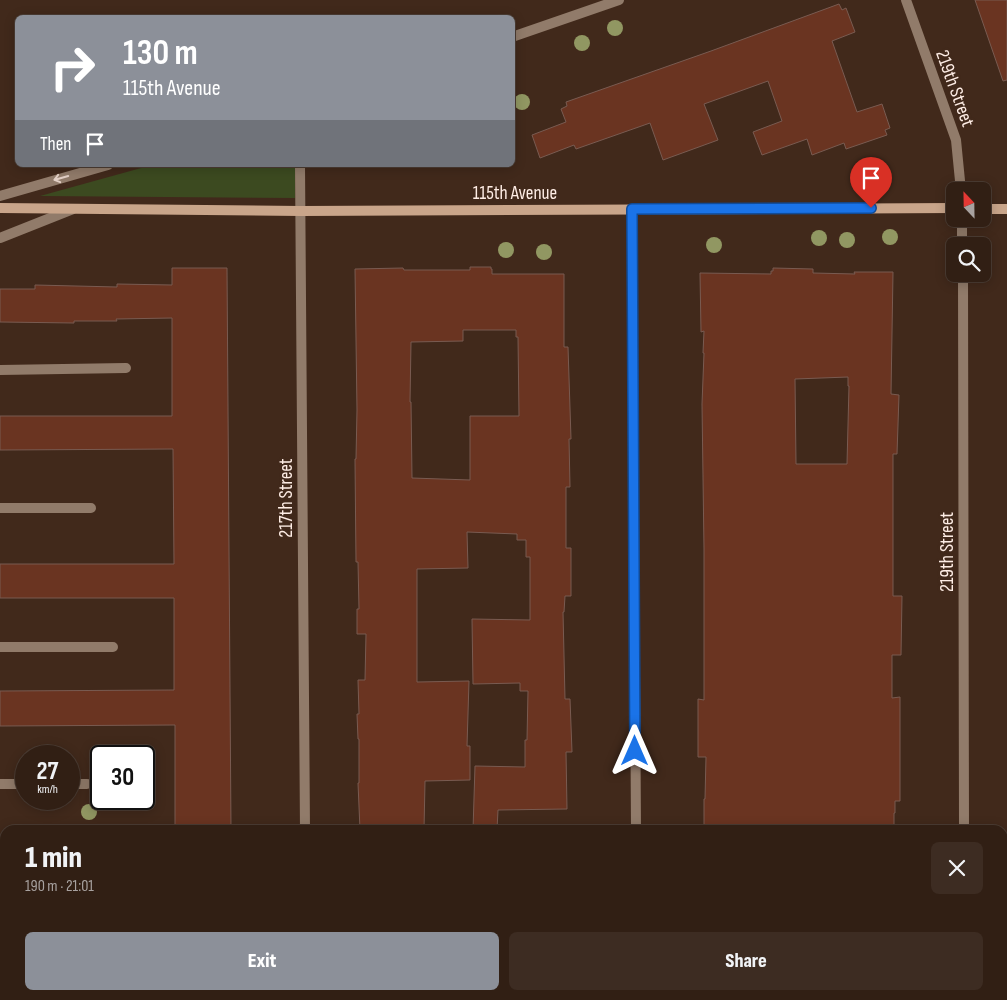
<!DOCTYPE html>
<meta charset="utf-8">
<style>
:root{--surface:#311f14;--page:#3d2c22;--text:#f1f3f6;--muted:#a8a2a0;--line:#4c3d34;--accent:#8c9099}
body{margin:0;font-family:"Sofia Sans Condensed",sans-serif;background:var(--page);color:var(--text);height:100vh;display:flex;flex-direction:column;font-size:19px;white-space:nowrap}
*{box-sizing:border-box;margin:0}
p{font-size:16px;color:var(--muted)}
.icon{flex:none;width:28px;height:28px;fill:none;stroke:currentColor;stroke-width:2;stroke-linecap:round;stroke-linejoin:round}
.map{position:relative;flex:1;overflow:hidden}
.drawer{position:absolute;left:0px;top:825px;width:1008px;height:175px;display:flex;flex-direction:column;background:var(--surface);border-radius:15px 15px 0 0;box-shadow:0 2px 12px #0003,0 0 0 1px var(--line)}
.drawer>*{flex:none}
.hud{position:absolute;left:15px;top:15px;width:500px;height:152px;border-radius:8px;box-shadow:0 2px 12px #0003,0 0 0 1px var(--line);background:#8c9099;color:#fff;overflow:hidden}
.needle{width:32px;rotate:338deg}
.tools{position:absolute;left:946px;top:182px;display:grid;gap:10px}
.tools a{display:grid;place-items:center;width:45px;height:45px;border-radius:8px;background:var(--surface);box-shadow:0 2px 12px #0003,0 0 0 1px var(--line);font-size:25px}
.speed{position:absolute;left:15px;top:745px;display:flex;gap:10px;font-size:25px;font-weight:700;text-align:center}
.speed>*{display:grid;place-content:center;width:65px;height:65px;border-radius:50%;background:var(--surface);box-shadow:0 2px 12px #0003,0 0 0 1px var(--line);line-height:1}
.speed small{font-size:12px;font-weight:400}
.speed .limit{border:2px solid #111;border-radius:8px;background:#fff;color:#111}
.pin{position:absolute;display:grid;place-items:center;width:42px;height:42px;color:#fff;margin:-51px -21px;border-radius:50% 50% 50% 0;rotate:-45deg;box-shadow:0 0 5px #0007}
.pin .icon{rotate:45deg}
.me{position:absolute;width:55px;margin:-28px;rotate:0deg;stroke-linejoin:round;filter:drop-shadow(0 0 4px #0008)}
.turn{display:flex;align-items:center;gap:18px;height:105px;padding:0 25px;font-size:22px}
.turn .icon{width:65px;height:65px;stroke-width:2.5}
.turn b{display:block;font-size:35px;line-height:42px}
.then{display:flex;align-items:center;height:48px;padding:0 25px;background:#0003;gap:10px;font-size:19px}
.round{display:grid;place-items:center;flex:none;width:52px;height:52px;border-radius:8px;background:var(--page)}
.head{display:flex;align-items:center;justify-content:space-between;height:85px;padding:0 25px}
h1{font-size:30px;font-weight:800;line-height:38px}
.primary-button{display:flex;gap:10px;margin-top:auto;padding:10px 25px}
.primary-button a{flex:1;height:58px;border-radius:8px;background:var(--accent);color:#fff;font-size:20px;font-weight:800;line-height:58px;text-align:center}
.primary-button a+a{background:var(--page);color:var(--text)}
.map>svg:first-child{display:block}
.green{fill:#3c4a20}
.building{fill:#6a3421;stroke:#795b51;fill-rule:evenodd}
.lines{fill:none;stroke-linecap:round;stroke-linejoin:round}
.service{stroke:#917b6a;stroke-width:10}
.minor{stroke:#917b6a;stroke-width:10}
.secondary{stroke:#c9a58a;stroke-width:10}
.tree{fill:#919762}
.oneway{stroke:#e3d0c6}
.route-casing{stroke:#114b97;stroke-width:12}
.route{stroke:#1a73e8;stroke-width:9}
.labels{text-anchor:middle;stroke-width:5;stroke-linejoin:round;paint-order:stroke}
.street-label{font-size:19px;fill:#feede5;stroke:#41291b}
</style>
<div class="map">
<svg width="1007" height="1000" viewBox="0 0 1007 1000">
<rect width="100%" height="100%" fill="#41291b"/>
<path class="green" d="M152,165H295V198L40,196Z"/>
<path class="building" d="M975,0H1007V80L1003,81Z
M839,4L842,10L846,8L855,32L832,41L857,112L882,104L890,128L885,130L887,135L846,149L844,143L812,155L807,139L762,155L753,132L782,121L768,81L704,104L718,140L663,160L650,123L576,149L574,145L540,158L532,135L566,122L561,109L567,106L566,102L711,51Z
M470,267H491V269H492V274H564V347H568L571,439H569L570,487H566V548H571V596H565L564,612H563L565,699H570L572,752H566L567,809L498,810L497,830H473L475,766L525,767V740H527L528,691H520V683L473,684L472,619L530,620V557H526V540H517V534L467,532L468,568L417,569V682L469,681L467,746H470V780L425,781L424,830H360L358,783H359V739H358L357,714H359L358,680H365L366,634H357V609H359L358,562H356L355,459H356L357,410L355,269L403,268L404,270H470ZM463,330H516V337H518L519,416H470V480L412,478L411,402H410L411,342L463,341Z
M172,268H227L231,830H175V725L0,726V691L174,690V598H0V564H174L173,449L0,450V416H172V318L116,319L117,321H74V323L0,322V289H35V285L117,287V284L172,285Z
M773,268L813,269V273L855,274L854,272H893L891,394L899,395L897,454H893V596H902L901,655H892V698L900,697V801H895V813H894V830H704V799H705L706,757H698V699L704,700V549L702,404L704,353H703L704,331L701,332L700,273L771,274V271H773ZM848,377V386H849L847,464H796L795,379Z"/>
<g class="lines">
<path class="service" d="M0,370L126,368
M0,647H113
M0,916H5"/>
<path class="minor" d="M906,0L956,140L961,191
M512,37L619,0
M300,165L305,830
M0,196L108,165
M632,209L636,830
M962,219V246
M0,238L73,209
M963,274L964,830
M0,508H91
M0,784H26
M69,784H87
M306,995V1000
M637,995V1000
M965,995V1000"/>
<path class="secondary" d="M0,208L301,211L955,208
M982,209H1007"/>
</g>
<g class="tree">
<circle cx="615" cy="28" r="8"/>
<circle cx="582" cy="43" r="8"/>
<circle cx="522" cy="102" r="8"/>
<circle cx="890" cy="237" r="8"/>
<circle cx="819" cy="238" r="8"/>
<circle cx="847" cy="240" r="8"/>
<circle cx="714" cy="245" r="8"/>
<circle cx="506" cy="250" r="8"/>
<circle cx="544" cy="252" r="8"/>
<circle cx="89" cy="812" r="8"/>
</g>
<defs><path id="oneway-shaft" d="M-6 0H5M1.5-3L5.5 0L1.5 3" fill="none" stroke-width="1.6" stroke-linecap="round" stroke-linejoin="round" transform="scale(1.25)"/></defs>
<use class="oneway" href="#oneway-shaft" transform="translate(61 178) rotate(164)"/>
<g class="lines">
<defs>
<path id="route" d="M635,751L632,209L871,208"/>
</defs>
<use href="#route" class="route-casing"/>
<use href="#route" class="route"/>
</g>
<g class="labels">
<g class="street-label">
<text transform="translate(956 88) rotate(70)" y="7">219th Street</text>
<text x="515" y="199">115th Avenue</text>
<text transform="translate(285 498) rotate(-90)" y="7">217th Street</text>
<text transform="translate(946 552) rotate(-90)" y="7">219th Street</text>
</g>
</g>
</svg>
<div class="tools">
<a><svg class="needle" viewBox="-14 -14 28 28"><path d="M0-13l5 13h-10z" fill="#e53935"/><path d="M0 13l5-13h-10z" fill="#a8a2a0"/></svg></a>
<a><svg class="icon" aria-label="search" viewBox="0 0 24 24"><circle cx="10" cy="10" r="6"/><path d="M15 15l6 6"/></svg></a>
</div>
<div class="speed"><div>27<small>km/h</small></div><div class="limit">30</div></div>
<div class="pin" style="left:871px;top:208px;background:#d93025"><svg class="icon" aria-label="arrive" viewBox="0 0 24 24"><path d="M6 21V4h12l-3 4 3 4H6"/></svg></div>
<svg class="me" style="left:635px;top:751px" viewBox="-20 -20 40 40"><path d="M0-17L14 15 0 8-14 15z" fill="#1a73e8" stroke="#fff" stroke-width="4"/></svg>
<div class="hud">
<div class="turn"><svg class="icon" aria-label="right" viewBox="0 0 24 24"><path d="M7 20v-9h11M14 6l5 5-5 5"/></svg><div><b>130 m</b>115th Avenue</div></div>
<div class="then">Then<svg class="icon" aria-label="arrive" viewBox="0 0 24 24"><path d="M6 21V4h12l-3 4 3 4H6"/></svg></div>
</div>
<section class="drawer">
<div class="head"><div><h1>1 min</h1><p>190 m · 21:01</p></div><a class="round"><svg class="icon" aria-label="close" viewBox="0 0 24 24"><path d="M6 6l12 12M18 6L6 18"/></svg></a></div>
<div class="primary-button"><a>Exit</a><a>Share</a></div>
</section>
</div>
